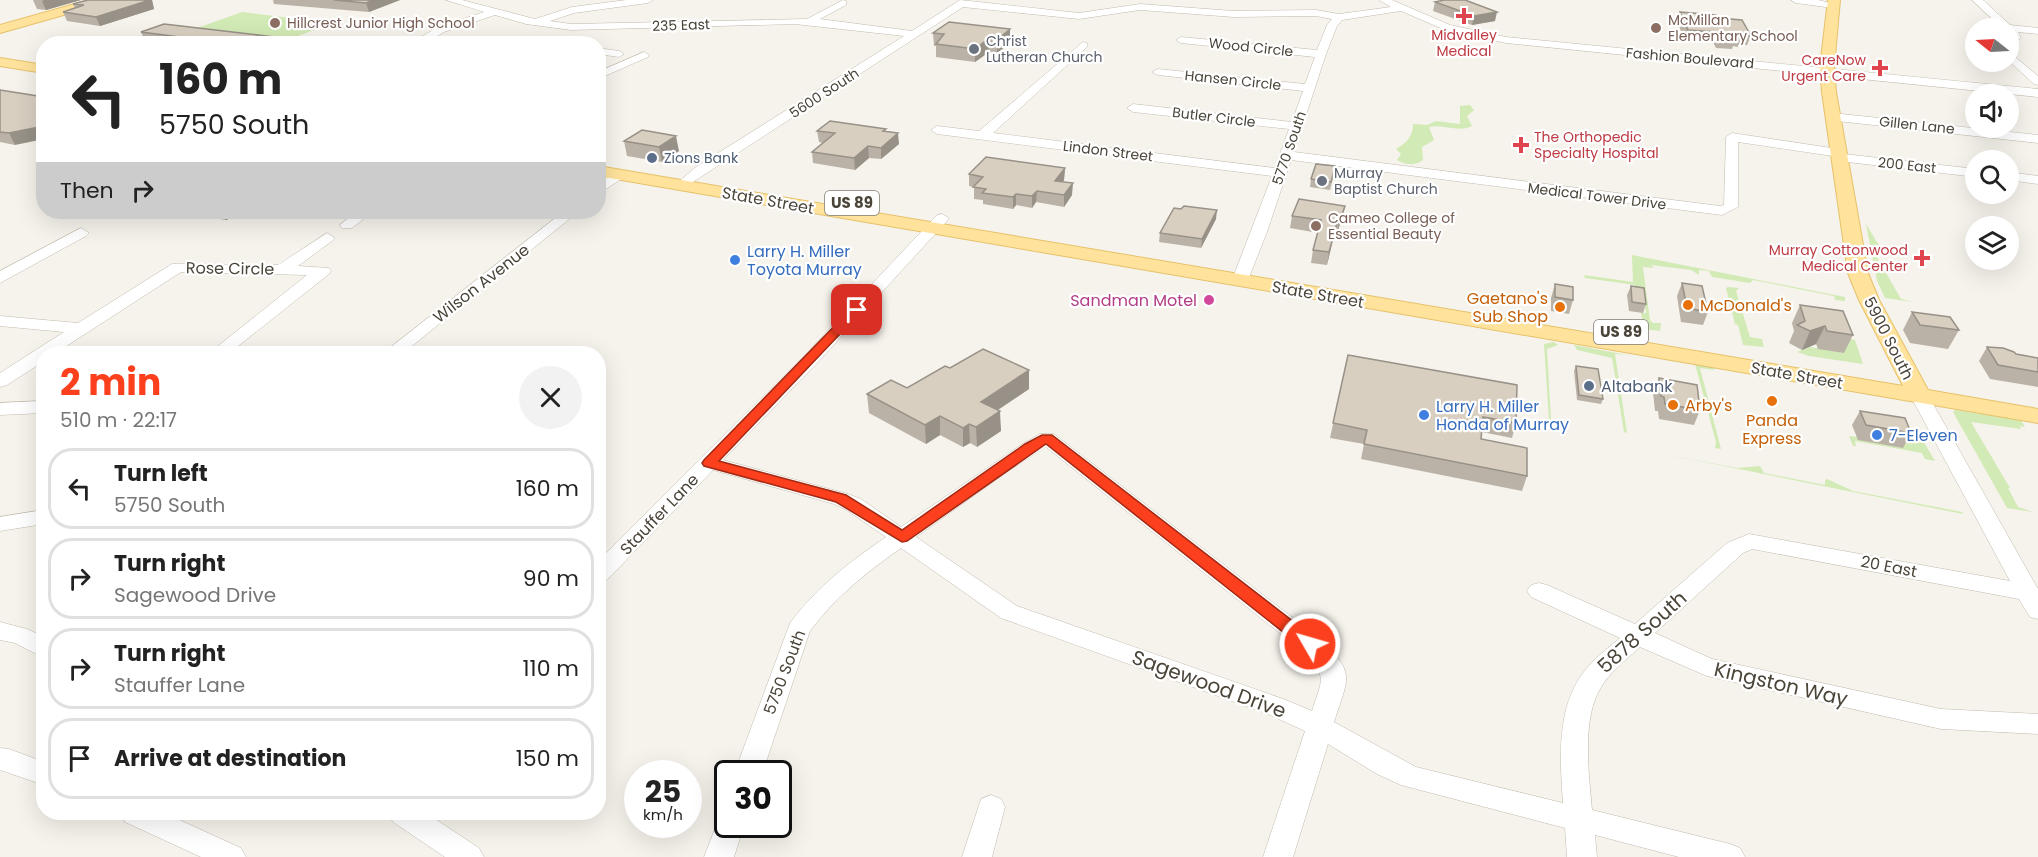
<!DOCTYPE html>
<meta charset="utf-8">
<style>
:root{--surface:#fff;--page:#f2f2f2;--text:#222;--muted:#767676;--line:#e0e0e0;--accent:#fc3f1d}
body{margin:0;font-family:Poppins,sans-serif;background:var(--page);color:var(--text);height:100vh;display:flex;flex-direction:column;font-size:22px;white-space:nowrap}
*{box-sizing:border-box;margin:0}
p{font-size:20px;color:var(--muted)}
.icon{flex:none;width:33px;height:33px;fill:none;stroke:currentColor;stroke-width:2;stroke-linecap:round;stroke-linejoin:round}
.map{position:relative;flex:1;overflow:hidden}
.details{position:absolute;left:36px;top:346px;width:570px;height:474px;display:flex;flex-direction:column;background:var(--surface);border-radius:24px;box-shadow:0 6px 24px #0002}
.details>*{flex:none}
.banner{position:absolute;left:36px;top:36px;width:570px;height:183px;border-radius:24px;box-shadow:0 6px 24px #0002;background:#fff;color:var(--text);overflow:hidden}
.needle{width:39px;rotate:288deg}
.tools{position:absolute;left:1965px;top:18px;display:grid;gap:12px}
.tools a{display:grid;place-items:center;width:54px;height:54px;border-radius:50%;background:var(--surface);box-shadow:0 6px 24px #0002;font-size:30px}
.speed{position:absolute;left:624px;top:760px;display:flex;gap:12px;font-size:30px;font-weight:700;text-align:center}
.speed>*{display:grid;place-content:center;width:78px;height:78px;border-radius:50%;background:var(--surface);box-shadow:0 6px 24px #0002;line-height:1}
.speed small{font-size:15px;font-weight:400}
.speed .limit{border:3px solid #111;border-radius:9px;background:#fff;color:#111}
.pin{position:absolute;display:grid;place-items:center;width:51px;height:51px;color:#fff;margin:-26px;border-radius:12px;box-shadow:0 3px 9px #0006}
.me{position:absolute;width:66px;margin:-33px;rotate:308deg;stroke-linejoin:round;filter:drop-shadow(0 0 4px #0008)}
.turn{display:flex;align-items:center;gap:21px;height:126px;padding:0 24px;font-size:27px}
.turn .icon{width:78px;height:78px;stroke-width:2.5}
.turn b{display:block;font-size:42px;line-height:51px}
.then{display:flex;align-items:center;height:57px;padding:0 24px;background:#0003;gap:12px;font-size:22px}
.round{display:grid;place-items:center;flex:none;width:63px;height:63px;border-radius:32px;background:var(--page)}
.head{display:flex;align-items:center;justify-content:space-between;height:102px;padding:0 24px}
h1{font-size:36px;font-weight:700;line-height:45px;color:var(--accent)}
ul{padding:0;list-style:none}
li{display:flex;align-items:center;gap:18px;height:81px;margin:0 12px 9px;padding:0 12px;border:3px solid var(--line);border-radius:24px}
li div{flex:1}
li b{display:block;font-size:22px}
li em{font-style:normal}
.map>svg:first-child{display:block}
.green{fill:#d2eab5}
.lines{fill:none;stroke-linecap:round;stroke-linejoin:round}
.minor-casing{stroke:#c2bbae;stroke-width:1}
.major-casing{stroke:#e6c16a;stroke-width:2}
.minor{fill:#fff;fill-rule:evenodd}
.major{fill:#ffe39c;fill-rule:evenodd}
.wall{fill:#bab2a6}
.shaded-wall{fill:#979187}
.building{fill:#d8cfc1;stroke:#979187;stroke-width:1.5}
.route{fill:#fc3f1d;stroke:#a42913;stroke-width:1.5}
.health-dot{fill:#e0444e;stroke:#fff;stroke-width:2}
.education-dot{fill:#8d6e63;stroke:#fff;stroke-width:2}
.worship-dot{fill:#6b7280;stroke:#fff;stroke-width:2}
.service-dot{fill:#5c6f8a;stroke:#fff;stroke-width:2}
.shop-dot{fill:#3f7fe0;stroke:#fff;stroke-width:2}
.hotel-dot{fill:#d1479c;stroke:#fff;stroke-width:2}
.food-dot{fill:#e8710a;stroke:#fff;stroke-width:2}
.labels{text-anchor:middle;stroke-width:4.5;stroke-linejoin:round;paint-order:stroke}
.far-education-label{font-size:14px;fill:#785e54;stroke:#fff;text-anchor:start}
.far-street-label{font-size:14px;fill:#4b4439;stroke:#fff}
.far-health-label{font-size:14px;fill:#be3a42;stroke:#fff;text-anchor:end}
.far-worship-label{font-size:14px;fill:#5b616d;stroke:#fff;text-anchor:start}
.far-service-label{font-size:14px;fill:#4e5e75;stroke:#fff;text-anchor:start}
.shield{fill:#fff;stroke:#817c74;stroke-width:1.5}
.shield-label{font-size:15px;font-weight:bold;fill:#4b4439}
.street-label{font-size:16px;fill:#4b4439;stroke:#fff}
.shop-label{font-size:16px;fill:#366cbe;stroke:#fff;text-anchor:start}
.food-label{font-size:16px;fill:#c56008;stroke:#fff;text-anchor:start}
.hotel-label{font-size:16px;fill:#b23c85;stroke:#fff;text-anchor:end}
.service-label{font-size:16px;fill:#4e5e75;stroke:#fff;text-anchor:start}
.near-street-label{font-size:20px;fill:#4b4439;stroke:#fff}
</style>
<div class="map">
<svg width="2038" height="857" viewBox="0 0 2038 857">
<rect width="100%" height="100%" fill="#f6f3ec"/>
<path class="green" d="M242,12L333,23L279,43L186,32Z
M1470,105L1474,110L1467,116L1472,126C1459,133 1443,124 1429,127L1434,140L1422,147L1423,160C1415,166 1405,165 1397,160L1401,154L1396,149C1406,143 1413,137 1413,124L1427,125L1436,121L1460,124V106Z
M1866,224L1883,252H1874L1901,299L1912,302L1885,298L1877,281Z
M1632,255L1845,297V301L1835,300L1834,296L1753,280L1750,283L1712,277L1709,271L1699,270V275L1691,270L1651,265L1654,268L1643,267L1650,320L1653,323H1661L1660,331L1644,329L1641,313H1646L1644,297L1636,296L1635,285L1585,278L1584,275L1633,282Z
M1728,287L1739,288L1736,291L1750,337L1762,339L1764,347L1743,345L1738,325L1735,324L1726,288Z
M1845,338L1855,340L1863,364L1809,356L1797,352L1810,347L1844,353Z
M1554,342L1558,345L1547,349L1551,420H1549L1544,344Z
M1574,345L1627,355L1615,354L1627,433L1624,432L1612,358L1577,350Z
M1695,364L1715,368L1713,370L1700,368L1721,449L1715,448L1716,442Z
M1955,410L2021,420L2025,427L2020,426L2021,429L1971,422L2010,488H2008L2018,507L2033,512L2007,508L1953,412Z
M1897,433L1921,437L1935,461L1925,459L1922,453L1855,441L1856,446H1853L1849,436L1857,437Z
M1659,453L1737,468L1760,466L1764,473L1825,485V480L1827,479L1853,491L1962,512L1963,514Z"/>
<g class="lines">
<defs>
<path id="minor" d="M446,0H462L535,19L572,7L626,0H653L648,3L574,13L550,21L571,24L807,19L843,0L846,1V5L820,19L912,31L960,0L1079,13L1140,4L1234,11L1316,10L1339,14L1391,7L1379,0H1392L1450,25L1506,37L2038,89V97L1506,43L1443,29L1401,11L1342,20L1337,26L1326,54L1294,152L1720,206L1724,205L1726,137L1732,133L1838,149L1843,150L1844,154L1976,169V177L1839,161L1834,160L1833,156L1738,142V207L1722,215L1291,160L1267,232L1248,280L1240,285L1232,280L1272,176L937,134L931,130L937,126L979,131L1083,42L1087,43V47L993,133L1275,168L1289,129L1133,112L1127,108L1133,104L1292,122L1303,91L1158,75L1152,72L1158,69L1305,84L1315,57L1181,43L1176,40L1181,37L1317,50L1327,25L1332,19L1316,16L1234,17L1140,10L1079,19L963,7L682,189L675,185L696,167L904,36L795,24L571,30L526,24L495,15L444,32L424,44H410L436,28L484,12Z
M1791,0H1818L1838,5L1833,8L1796,3Z
M1972,0H1983L2010,25L2038,28V34L2018,32L2021,38L2008,47L2010,37L2008,28H2002Z
M495,41H507L512,44H490Z
M598,48L619,51L624,54L619,57L598,54Z
M2008,51L2038,76V85L2034,84L2008,60Z
M644,52L649,55L648,57L598,79V72Z
M1832,113L2038,135V143L1828,120L1826,117L1828,114Z
M618,171L623,172L625,175L623,178L598,194V183Z
M2008,172L2038,176V184L2008,180Z
M356,212H372L352,228H342L340,225Z
M563,212H578L402,354H382Z
M942,214L949,218L947,221L819,361L723,460L848,494L861,499L901,527L1024,443L1040,434H1054L1319,638C1356,674 1349,675 1334,722L1416,767L1563,803C1560,761 1556,709 1583,673C1593,659 1607,649 1620,638L1531,597L1527,591L1531,585L1539,583L1547,585L1635,624L1727,543L1749,534L2010,581L1910,395L1912,391H1926L1928,395L2038,589V619L2030,617L2019,599L1752,549L1743,553L1655,633L1712,659L1941,709L2038,714V734L1941,729L1707,676L1640,647C1626,660 1608,673 1599,691C1582,721 1589,776 1592,810L1730,844L1740,848L1745,857H1679L1595,835L1597,857H1567L1565,828L1401,785L1377,774L1328,744L1293,857H1263L1305,731L1268,714L1001,618L901,548C867,572 835,597 810,631L762,774H734L790,623C817,587 849,562 886,537L845,509L834,504L713,470L606,581L598,583V561L807,353L937,215ZM1046,447L1301,650C1328,678 1323,676 1312,711L1286,700L1017,606L916,537L1008,471Z
M81,228L89,233L86,236L0,283V271Z
M327,233L335,238L332,241L298,266L329,268L331,271L329,274L228,354H208L307,275L181,272L54,354H44V361L7,385L0,387V373L64,332L0,326V316L78,323L172,264L278,265Z
M44,401V413L0,415V403Z
M44,510V524L0,531V517Z
M0,622L27,629L44,637V658L15,643L0,640Z
M0,748L9,749L44,762V785L0,770Z
M991,795L1001,799L1005,807L992,857H962L981,799Z
M121,813H164L241,848L246,857H201L125,822Z
M389,813H426L479,848L484,857H445L393,822Z
M728,814V825H744L734,857H704L720,816Z"/>
<path id="major" d="M89,0H108L106,3L0,33V25Z
M1828,0H1840L1834,67L1836,92L1868,273L1879,300L1928,390L2038,409V423L598,176V166L1903,386L1859,300L1848,273L1822,92L1820,67Z
M0,58L44,65V73L0,66Z"/>
</defs>
<use href="#minor" class="minor-casing"/>
<use href="#major" class="major-casing"/>
<use href="#minor" class="minor"/>
<use href="#major" class="major"/>
</g>
<path class="wall" d="M33,0H81L46,10L37,9Z
M89,0H152L154,9L100,26L67,21L63,12L75,8L73,4Z
M273,0H400L369,12L274,4Z
M1435,2L1495,21L1472,25L1433,11Z
M1680,12L1718,18L1751,36L1747,45H1738V47L1733,46L1732,49L1716,48L1713,42L1685,40L1677,22Z
M949,22L1010,43L997,53L989,52L975,62L936,57V46H934L933,33Z
M141,32L292,44H146Z
M0,90L15,145L0,142Z
M886,129V131L899,144L881,159L869,158L855,170L813,163L812,152L823,143L819,142L817,131Z
M642,130L679,151L662,162L627,156L624,141Z
M1065,168L1064,180L1063,182L1072,195L1064,207L1036,202L1032,208L1016,205L1013,209L983,204V200L974,199V187L969,186V174Z
M1334,174L1330,190L1310,187L1311,179Z
M1345,206L1342,218L1336,236L1334,235L1327,265L1311,263L1313,250L1318,233L1290,228L1292,216Z
M182,212H245L226,220Z
M253,212H290L280,217Z
M1216,219L1201,248L1159,242L1160,233Z
M1682,283L1708,312L1703,325L1681,322L1677,296Z
M1555,284L1573,300L1569,314L1551,311V298Z
M1631,286L1646,304L1643,313L1629,311L1627,295Z
M1800,305L1853,335L1844,353L1818,349L1816,344L1802,350L1789,343L1794,331L1792,323Z
M1912,312L1959,330L1948,349L1910,343L1903,330Z
M1987,347L2016,354L2038,372V387L1990,379L1979,361Z
M1348,355L1516,423L1512,438L1482,432L1481,439L1527,476L1522,491L1361,459L1364,444L1330,438Z
M1576,366L1603,399L1601,404L1577,400L1574,371Z
M950,368L1029,389L998,410L1001,431L977,447L970,443L963,447L940,435L926,444L869,413L867,394L907,388Z
M1659,378L1700,410L1694,425L1659,419L1658,411H1655L1653,392Z
M1860,411L1911,433L1903,448L1858,440L1852,425Z"/>
<path class="shaded-wall" d="M44,0H81L46,10L42,1Z
M150,0H152L154,9L100,26L96,17Z
M373,0H400L369,12L366,3Z
M1497,12L1495,21L1472,25L1474,16Z
M1010,29V43L997,53V40Z
M291,39L292,44H280Z
M988,39L989,52L975,62V49Z
M44,126V139L15,145L9,133Z
M898,133L899,144L881,159V148Z
M676,136L679,151L662,162L659,147Z
M868,146L869,158L855,170L854,158Z
M1065,168L1064,180L1055,192V181Z
M1073,183L1072,195L1064,207V195Z
M1037,191L1036,202L1032,208V196Z
M1016,194V205L1013,209V197Z
M1345,206L1342,218L1336,236L1339,223Z
M1217,210L1216,219L1201,248L1202,239Z
M222,212H245L226,220Z
M278,212H290L280,217Z
M1337,223L1334,235L1327,265L1329,252Z
M1825,326L1816,344L1802,350L1810,331Z
M1029,370V389L981,421V402Z
M1000,411L1001,431L977,447L976,427Z
M940,416V435L926,444L925,425Z
M969,424L970,443L963,447V428Z"/>
<path class="building" d="M88,0H150L96,17L63,12L84,5L73,4Z
M334,0H373L366,3Z
M1444,0H1465L1497,12L1474,16L1435,2Z
M1680,12L1716,15L1718,18L1742,20L1751,36L1740,35L1741,37L1735,36L1736,39L1719,38L1717,32L1688,30Z
M949,22L1010,29L997,40L988,39L975,49L936,44L944,34L933,33Z
M164,24L291,39L280,44H234L141,32Z
M0,90L44,97V126L9,133L0,132Z
M830,121L886,129L883,131L898,133L881,148L868,146L854,158L812,152L835,133L817,131Z
M642,130L676,136L659,147L624,141Z
M986,157L1065,168L1055,181L1073,183L1064,195L1037,191L1032,196L1016,194L1013,197L982,193L986,189L973,187L983,177L969,174Z
M1316,164L1335,166L1331,182L1311,179Z
M1299,199L1345,206L1339,223H1337L1329,252L1313,250L1321,220L1292,216Z
M1184,206L1217,210L1202,239L1160,233L1174,208L1181,209Z
M1682,283L1702,286L1708,312L1687,308Z
M1555,284L1573,287V300L1555,297Z
M1631,286L1644,288L1646,304L1632,302Z
M1800,305L1843,311L1853,335L1827,331L1825,326L1810,331L1797,325L1805,321Z
M1912,312L1950,317L1959,330L1920,325Z
M1987,347L2003,348L2014,352L2016,354L2038,358V372L1998,365Z
M983,349L1029,370L981,402L1000,411L976,427L969,424L963,428L940,416L925,425L867,394L891,380L907,388L945,366L950,368Z
M1348,355L1517,385L1516,423L1483,417L1481,439L1527,448V476L1364,444L1367,430L1333,423Z
M1576,366L1598,369L1603,399L1579,395Z
M1659,378L1697,385L1700,410L1665,404L1664,397L1661,396Z
M1860,411L1905,418L1911,433L1866,425Z"/>
<path class="route" d="M857,306L861,307V312L719,461L846,495L902,530L1025,444L1042,435H1052L1316,639L1318,644L1316,648L1310,650L1303,648L1046,444L907,541L902,542L836,502L704,466L702,463L704,460L853,307Z"/>
<g class="health-dot">
<path d="M1461 7h6v6h6v6h-6v6h-6v-6h-6v-6h6z"/>
<path d="M1877 59h6v6h6v6h-6v6h-6v-6h-6v-6h6z"/>
<path d="M1518 136h6v6h6v6h-6v6h-6v-6h-6v-6h6z"/>
<path d="M1919 249h6v6h6v6h-6v6h-6v-6h-6v-6h6z"/>
</g>
<g class="education-dot">
<circle cx="275" cy="23" r="6"/>
<circle cx="1656" cy="28" r="6"/>
<circle cx="1316" cy="226" r="6"/>
</g>
<g class="worship-dot">
<circle cx="974" cy="49" r="6"/>
<circle cx="1322" cy="181" r="6"/>
</g>
<g class="service-dot">
<circle cx="652" cy="158" r="6"/>
<circle cx="1589" cy="386" r="6"/>
</g>
<g class="shop-dot">
<circle cx="735" cy="260" r="6"/>
<circle cx="1424" cy="415" r="6"/>
<circle cx="1877" cy="435" r="6"/>
</g>
<circle class="hotel-dot" cx="1209" cy="300" r="6"/>
<g class="food-dot">
<circle cx="1688" cy="305" r="6"/>
<circle cx="1560" cy="307" r="6"/>
<circle cx="1772" cy="401" r="6"/>
<circle cx="1673" cy="405" r="6"/>
</g>
<g class="labels">
<g class="far-education-label">
<text x="1668" y="25">McMillan<tspan x="1668" dy="16">Elementary School</tspan></text>
<text x="287" y="28">Hillcrest Junior High School</text>
<text x="1328" y="223">Cameo College of<tspan x="1328" dy="16">Essential Beauty</tspan></text>
</g>
<g class="far-street-label">
<text transform="translate(681 25) rotate(-2)" y="5">235 East</text>
<text transform="translate(1251 47) rotate(6)" y="5">Wood Circle</text>
<text transform="translate(1690 58) rotate(5)" y="5">Fashion Boulevard</text>
<text transform="translate(1233 80) rotate(6)" y="5">Hansen Circle</text>
<text transform="translate(824 93) rotate(-33)" y="5">5600 South</text>
<text transform="translate(1214 117) rotate(7)" y="5">Butler Circle</text>
<text transform="translate(1917 125) rotate(6)" y="5">Gillen Lane</text>
<text transform="translate(1289 148) rotate(-71)" y="5">5770 South</text>
<text transform="translate(1108 151) rotate(7)" y="5">Lindon Street</text>
<text transform="translate(1907 165) rotate(6)" y="5">200 East</text>
<text transform="translate(1597 196) rotate(7)" y="5">Medical Tower Drive</text>
</g>
<g class="far-health-label">
<text x="1464" y="40" text-anchor="middle">Midvalley<tspan x="1464" dy="16">Medical</tspan></text>
<text x="1866" y="65">CareNow<tspan x="1866" dy="16">Urgent Care</tspan></text>
<text x="1534" y="142" text-anchor="start">The Orthopedic<tspan x="1534" dy="16">Specialty Hospital</tspan></text>
<text x="1908" y="255">Murray Cottonwood<tspan x="1908" dy="16">Medical Center</tspan></text>
</g>
<g class="far-worship-label">
<text x="986" y="46">Christ<tspan x="986" dy="16">Lutheran Church</tspan></text>
<text x="1334" y="178">Murray<tspan x="1334" dy="16">Baptist Church</tspan></text>
</g>
<g class="far-service-label">
<text x="664" y="163">Zions Bank</text>
</g>
<g class="shield">
<rect x="825" y="191" width="54" height="24" rx="4.5"/>
<rect x="1594" y="320" width="54" height="24" rx="4.5"/>
</g>
<g class="shield-label">
<text x="852" y="208">US 89</text>
<text x="1621" y="337">US 89</text>
</g>
<g class="street-label">
<text transform="translate(768 200) rotate(10)" y="6">State Street</text>
<text transform="translate(230 268) rotate(1)" y="6">Rose Circle</text>
<text transform="translate(481 283) rotate(-38)" y="6">Wilson Avenue</text>
<text transform="translate(1318 294) rotate(10)" y="6">State Street</text>
<text transform="translate(1889 338) rotate(63)" y="6">5900 South</text>
<text transform="translate(1797 375) rotate(10)" y="6">State Street</text>
<text transform="translate(659 514) rotate(-46)" y="6">Stauffer Lane</text>
<text transform="translate(1889 566) rotate(11)" y="6">20 East</text>
<text transform="translate(784 672) rotate(-69)" y="6">5750 South</text>
</g>
<g class="shop-label">
<text x="747" y="257">Larry H. Miller<tspan x="747" dy="18">Toyota Murray</tspan></text>
<text x="1436" y="412">Larry H. Miller<tspan x="1436" dy="18">Honda of Murray</tspan></text>
<text x="1889" y="441">7-Eleven</text>
</g>
<g class="food-label">
<text x="1548" y="304" text-anchor="end">Gaetano's<tspan x="1548" dy="18">Sub Shop</tspan></text>
<text x="1700" y="311">McDonald's</text>
<text x="1685" y="411">Arby's</text>
<text x="1772" y="426" text-anchor="middle">Panda<tspan x="1772" dy="18">Express</tspan></text>
</g>
<g class="hotel-label">
<text x="1197" y="306">Sandman Motel</text>
</g>
<g class="service-label">
<text x="1601" y="392">Altabank</text>
</g>
<g class="near-street-label">
<text transform="translate(1642 632) rotate(-42)" y="7">5878 South</text>
<text transform="translate(1209 684) rotate(20)" y="7">Sagewood Drive</text>
<text transform="translate(1781 684) rotate(13)" y="7">Kingston Way</text>
</g>
</g>
</svg>
<div class="tools">
<a><svg class="needle" viewBox="-14 -14 28 28"><path d="M0-13l5 13h-10z" fill="#e53935"/><path d="M0 13l5-13h-10z" fill="#767676"/></svg></a>
<a><svg class="icon" aria-label="sound" viewBox="0 0 24 24"><path d="M4 9h4l5-4v14l-5-4H4zM17 9q2 3 0 6"/></svg></a>
<a><svg class="icon" aria-label="search" viewBox="0 0 24 24"><circle cx="10" cy="10" r="6"/><path d="M15 15l6 6"/></svg></a>
<a><svg class="icon" aria-label="layers" viewBox="0 0 24 24"><path d="M12 4l9 5-9 5-9-5zM3 14l9 5 9-5"/></svg></a>
</div>
<div class="speed"><div>25<small>km/h</small></div><div class="limit">30</div></div>
<div class="pin" style="left:857px;top:310px;background:#d93025"><svg class="icon" aria-label="arrive" viewBox="0 0 24 24"><path d="M6 21V4h12l-3 4 3 4H6"/></svg></div>
<svg class="me" style="left:1310px;top:644px" viewBox="-20 -20 40 40"><circle r="17" fill="#fc3f1d" stroke="#fff" stroke-width="3"/><path d="M0-11L8 9 0 5-8 9z" fill="#fff"/></svg>
<div class="banner">
<div class="turn"><svg class="icon" aria-label="left" viewBox="0 0 24 24"><path d="M17 20v-9H6M10 6l-5 5 5 5"/></svg><div><b>160 m</b>5750 South</div></div>
<div class="then">Then<svg class="icon" aria-label="right" viewBox="0 0 24 24"><path d="M7 20v-9h11M14 6l5 5-5 5"/></svg></div>
</div>
<section class="details">
<div class="head"><div><h1>2 min</h1><p>510 m · 22:17</p></div><a class="round"><svg class="icon" aria-label="close" viewBox="0 0 24 24"><path d="M6 6l12 12M18 6L6 18"/></svg></a></div>
<ul>
<li><svg class="icon" aria-label="left" viewBox="0 0 24 24"><path d="M17 20v-9H6M10 6l-5 5 5 5"/></svg><div><b>Turn left</b><p>5750 South</p></div><em>160 m</em></li>
<li><svg class="icon" aria-label="right" viewBox="0 0 24 24"><path d="M7 20v-9h11M14 6l5 5-5 5"/></svg><div><b>Turn right</b><p>Sagewood Drive</p></div><em>90 m</em></li>
<li><svg class="icon" aria-label="right" viewBox="0 0 24 24"><path d="M7 20v-9h11M14 6l5 5-5 5"/></svg><div><b>Turn right</b><p>Stauffer Lane</p></div><em>110 m</em></li>
<li><svg class="icon" aria-label="arrive" viewBox="0 0 24 24"><path d="M6 21V4h12l-3 4 3 4H6"/></svg><div><b>Arrive at destination</b></div><em>150 m</em></li>
</ul>
</section>
</div>
